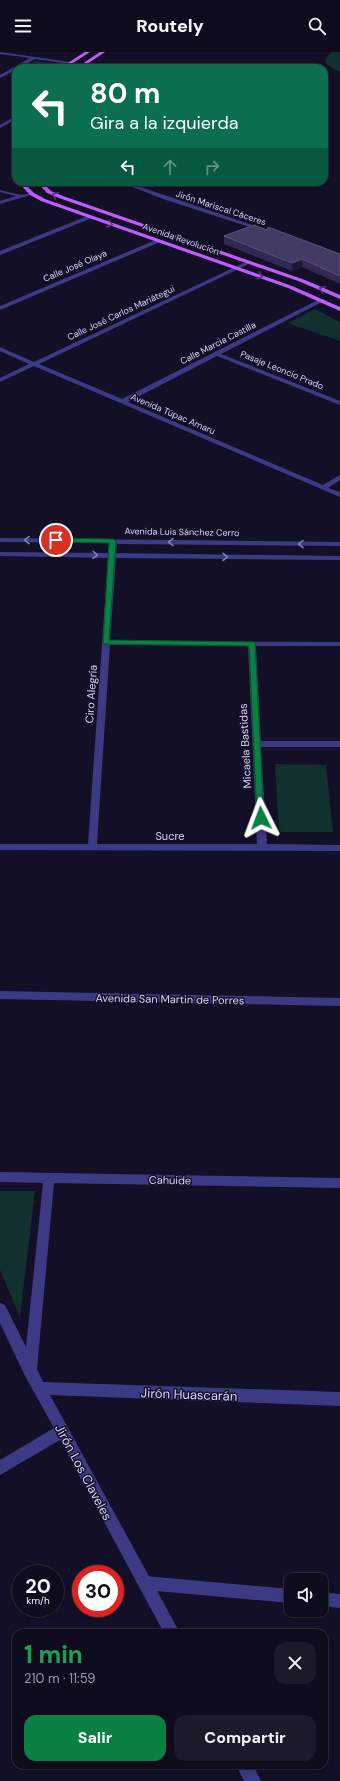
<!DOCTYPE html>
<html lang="es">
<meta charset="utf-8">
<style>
:root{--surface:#0e0b1c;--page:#1c1929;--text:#f1f3f6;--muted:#9b9ba3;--line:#2e2b3b;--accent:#0b8043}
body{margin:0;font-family:"DM Sans",sans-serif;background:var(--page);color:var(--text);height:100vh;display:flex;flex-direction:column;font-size:15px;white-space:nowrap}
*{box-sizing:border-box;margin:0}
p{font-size:13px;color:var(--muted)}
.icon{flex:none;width:22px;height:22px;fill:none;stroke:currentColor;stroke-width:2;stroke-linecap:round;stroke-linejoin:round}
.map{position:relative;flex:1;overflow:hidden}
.panel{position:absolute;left:12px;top:1577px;width:316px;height:140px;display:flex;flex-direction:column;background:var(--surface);border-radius:12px;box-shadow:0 2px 6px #0003,0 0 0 1px var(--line)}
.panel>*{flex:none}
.hud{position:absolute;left:12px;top:12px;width:316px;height:122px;border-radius:12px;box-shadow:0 2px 6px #0003,0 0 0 1px var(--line);background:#0b6e4f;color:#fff;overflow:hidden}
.fabs{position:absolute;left:284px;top:1521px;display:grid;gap:8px}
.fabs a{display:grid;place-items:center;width:44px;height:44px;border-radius:8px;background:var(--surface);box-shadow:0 2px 6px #0003,0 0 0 1px var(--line);font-size:20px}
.speed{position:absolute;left:12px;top:1513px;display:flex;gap:8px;font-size:20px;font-weight:700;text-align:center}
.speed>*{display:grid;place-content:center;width:52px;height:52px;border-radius:50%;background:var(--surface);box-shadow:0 2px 6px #0003,0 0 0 1px var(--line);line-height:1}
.speed small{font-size:10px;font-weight:400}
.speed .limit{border:6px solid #d22;background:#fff;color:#111}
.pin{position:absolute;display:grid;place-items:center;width:34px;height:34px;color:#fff;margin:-17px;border:2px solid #fff;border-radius:50%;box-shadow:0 1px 4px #0007}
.me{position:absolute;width:44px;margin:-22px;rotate:357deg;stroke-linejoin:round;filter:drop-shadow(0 0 3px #0008)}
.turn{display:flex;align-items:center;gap:14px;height:84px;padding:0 12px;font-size:18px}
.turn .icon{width:52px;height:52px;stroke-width:2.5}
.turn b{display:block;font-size:28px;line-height:34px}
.lanes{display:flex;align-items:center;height:38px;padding:0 12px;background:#0003;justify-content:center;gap:20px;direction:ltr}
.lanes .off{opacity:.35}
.round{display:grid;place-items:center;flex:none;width:42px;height:42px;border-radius:12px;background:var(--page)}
.overview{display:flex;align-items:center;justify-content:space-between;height:68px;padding:0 12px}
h1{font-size:24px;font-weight:800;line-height:30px;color:#1e9e55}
.button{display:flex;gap:8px;margin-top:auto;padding:8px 12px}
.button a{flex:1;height:46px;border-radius:12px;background:var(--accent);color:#fff;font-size:16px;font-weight:800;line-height:46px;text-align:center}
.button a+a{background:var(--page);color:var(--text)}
header{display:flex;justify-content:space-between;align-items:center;height:52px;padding:0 12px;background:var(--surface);font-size:18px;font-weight:800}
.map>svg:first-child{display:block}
.green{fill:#12302f}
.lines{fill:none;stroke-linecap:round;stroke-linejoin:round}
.lane{fill:#3d3a85;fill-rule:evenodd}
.street{fill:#3d3a85;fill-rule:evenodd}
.primary{fill:#c25bff;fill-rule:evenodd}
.wall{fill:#312854}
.shaded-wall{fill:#1d163a}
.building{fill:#433a66;stroke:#5a527e}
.oneway{stroke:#623188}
.oneway2{stroke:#837fbc}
.route{fill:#0b8043;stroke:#07532c}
.labels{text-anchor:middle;stroke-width:3;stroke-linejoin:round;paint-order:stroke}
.far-street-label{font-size:9px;fill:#d9d4ff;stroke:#130f26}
.street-label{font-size:11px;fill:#d9d4ff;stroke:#130f26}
.near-street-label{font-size:13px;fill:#d9d4ff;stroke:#130f26}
</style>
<header><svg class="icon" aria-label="menu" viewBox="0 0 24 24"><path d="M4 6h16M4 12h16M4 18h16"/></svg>Routely<svg class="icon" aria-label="search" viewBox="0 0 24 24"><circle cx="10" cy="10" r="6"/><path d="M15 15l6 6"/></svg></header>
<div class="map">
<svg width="340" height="1729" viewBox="0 0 340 1729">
<rect width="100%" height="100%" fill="#130f26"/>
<path class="green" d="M332,0H340V20L326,12V6Z
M35,9L60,12L54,16H23Z
M315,257L340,270V289L288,271Z
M275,712L326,713L333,780H279Z
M0,1139H35L20,1265L0,1218Z"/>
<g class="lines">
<path class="lane" d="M145,1524L291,1537V1551L145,1538L140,1536L138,1531L140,1526Z
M321,1540L340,1542V1556L321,1554Z"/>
<path class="street" d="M0,0L70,10L72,11L70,12L35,7L19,16H16V18L0,26V23L30,6L0,2Z
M16,64V67L0,76V73Z
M119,130H126L267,178L262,179L166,148Z
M0,138L21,143L32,141L34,142L0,152V149L16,144L0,140Z
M90,163L92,166L0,203V199Z
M158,187L161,189L160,190L0,258V254Z
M248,209L253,210L39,312L122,347L320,247H324V249L221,302L340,349V353L217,304L128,350L323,433L340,423V428L328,436L340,440V445L34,314L0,330V326L29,312L0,299V295L34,310Z
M0,486L340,490V494L117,492L116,501L340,504V508L116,506L110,589L340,590V594H256L261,689H340V695H261L267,792L340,793V799L0,798V792H88L108,506L0,504V500L108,501L109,491L0,490ZM110,593L248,594L257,792H97Z
M0,939L340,946V954L0,947Z
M0,1120L340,1126V1136L54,1131L37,1317L43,1330L340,1340V1354L50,1343L180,1581H164L60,1388L0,1423V1408L54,1376L25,1324L0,1271V1251L5,1253L26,1295L43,1131L0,1130Z
M236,1713H253L261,1729H244Z"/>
<path class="primary" d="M85,0H90L65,16H60Z
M100,0H105L81,16H76Z
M16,84V118L14,117L12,96L14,85Z
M18,130H23L34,141L45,147L292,234L340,255V259L288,236L41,149L30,143Z
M37,130H42L51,139L63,144L305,228L340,243V247L301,230L59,146L47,141Z"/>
</g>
<path class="wall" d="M267,178L340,202V232L302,215L292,219L224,192V184Z"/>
<path class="shaded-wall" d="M302,207V215L292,219V211Z"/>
<path class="building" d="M254,173L267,178L268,175L340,202V224L302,207L292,211L224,184Z"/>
<defs><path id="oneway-chevron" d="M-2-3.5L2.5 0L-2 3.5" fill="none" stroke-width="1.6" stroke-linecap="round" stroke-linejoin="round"/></defs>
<g class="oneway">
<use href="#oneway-chevron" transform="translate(55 143) rotate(-155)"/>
<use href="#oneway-chevron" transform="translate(110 172) rotate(19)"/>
<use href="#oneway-chevron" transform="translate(260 224) rotate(19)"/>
<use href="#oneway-chevron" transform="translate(322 237) rotate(-157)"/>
</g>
<g class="oneway2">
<use href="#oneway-chevron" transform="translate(27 488) rotate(-179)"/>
<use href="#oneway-chevron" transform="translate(171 490) rotate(-179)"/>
<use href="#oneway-chevron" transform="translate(301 492) rotate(-179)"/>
<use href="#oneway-chevron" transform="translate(95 503) rotate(1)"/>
<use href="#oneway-chevron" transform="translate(225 505) rotate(1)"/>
</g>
<path class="route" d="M56,486L113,487L116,489L109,588L255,590L264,768H258L257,766L249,594L103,592L109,491L54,490V487Z"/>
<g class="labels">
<g class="far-street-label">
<text transform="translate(221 156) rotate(18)" y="3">Jirón Mariscal Cáceres</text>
<text transform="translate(181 187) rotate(19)" y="3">Avenida Revolución</text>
<text transform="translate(75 214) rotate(-23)" y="3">Calle José Olaya</text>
<text transform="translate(121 261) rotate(-25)" y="3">Calle José Carlos Mariátegui</text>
<text transform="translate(218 291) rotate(-27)" y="3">Calle Marcia Castilla</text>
<text transform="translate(282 318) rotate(22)" y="3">Pasaje Leoncio Prado</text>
<text transform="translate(173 362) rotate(23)" y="3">Avenida Túpac Amaru</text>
<text transform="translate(182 480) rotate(1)" y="3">Avenida Luis Sánchez Cerro</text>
</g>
<g class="street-label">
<text transform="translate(91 642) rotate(-86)" y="4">Ciro Alegría</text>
<text transform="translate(245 694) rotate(-93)" y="4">Micaela Bastidas</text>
<text x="170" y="788">Sucre</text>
<text transform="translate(170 947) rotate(1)" y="4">Avenida San Martin de Porres</text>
<text transform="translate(170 1128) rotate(1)" y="4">Cahuide</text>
</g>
<g class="near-street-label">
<text transform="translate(189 1342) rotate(2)" y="5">Jirón Huascarán</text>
<text transform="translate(84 1420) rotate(62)" y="5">Jirón Los Claveles</text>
</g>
</g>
</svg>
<div class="fabs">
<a><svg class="icon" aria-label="sound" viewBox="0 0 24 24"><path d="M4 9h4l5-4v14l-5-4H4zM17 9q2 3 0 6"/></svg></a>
</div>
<div class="speed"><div>20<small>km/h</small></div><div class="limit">30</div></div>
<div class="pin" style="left:56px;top:488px;background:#d93025"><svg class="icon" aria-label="arrive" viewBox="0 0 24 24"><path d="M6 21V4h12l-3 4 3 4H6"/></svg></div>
<svg class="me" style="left:261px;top:766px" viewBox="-20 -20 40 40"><path d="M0-17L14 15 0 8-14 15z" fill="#0b8043" stroke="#fff" stroke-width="4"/></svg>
<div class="hud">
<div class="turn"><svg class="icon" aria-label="left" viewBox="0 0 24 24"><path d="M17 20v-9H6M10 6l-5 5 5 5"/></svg><div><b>80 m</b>Gira a la izquierda</div></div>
<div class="lanes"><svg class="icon" aria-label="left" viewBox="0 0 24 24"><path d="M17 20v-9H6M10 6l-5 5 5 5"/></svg><svg class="icon off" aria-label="ahead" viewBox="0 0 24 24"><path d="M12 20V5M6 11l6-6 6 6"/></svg><svg class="icon off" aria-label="right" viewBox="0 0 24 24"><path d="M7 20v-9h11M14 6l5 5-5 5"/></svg></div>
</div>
<section class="panel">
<div class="overview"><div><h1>1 min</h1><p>210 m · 11:59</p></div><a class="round"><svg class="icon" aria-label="close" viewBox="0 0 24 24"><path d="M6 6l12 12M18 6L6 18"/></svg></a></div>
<div class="button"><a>Salir</a><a>Compartir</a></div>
</section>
</div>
